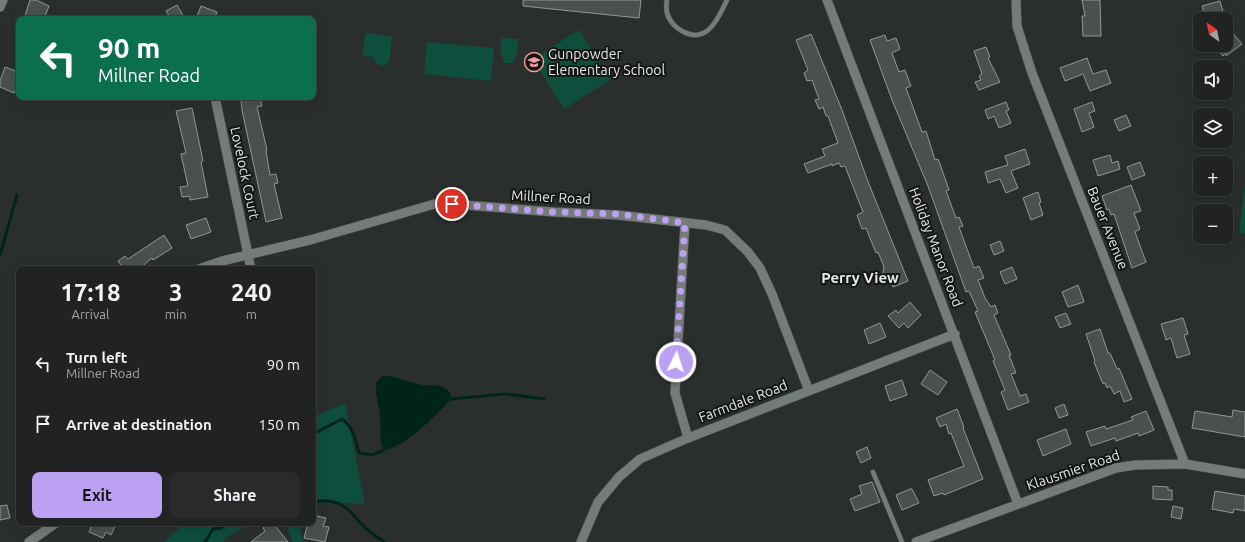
<!DOCTYPE html>
<meta charset="utf-8">
<style>
:root{--surface:#202322;--page:#282b2a;--text:#f1f3f6;--muted:#a2a4a5;--line:#3d4040;--accent:#bca0f2}
body{margin:0;font-family:Ubuntu,sans-serif;background:var(--page);color:var(--text);height:100vh;display:flex;flex-direction:column;font-size:15px;white-space:nowrap}
*{box-sizing:border-box;margin:0}
p{font-size:13px;color:var(--muted)}
.icon{flex:none;width:22px;height:22px;fill:none;stroke:currentColor;stroke-width:2;stroke-linecap:round;stroke-linejoin:round}
.map{position:relative;flex:1;overflow:hidden}
.drawer{position:absolute;left:16px;top:266px;width:300px;height:260px;display:flex;flex-direction:column;background:var(--surface);border-radius:8px;box-shadow:0 4px 16px #0002,0 0 0 1px var(--line)}
.drawer>*{flex:none}
.guide{position:absolute;left:16px;top:16px;width:300px;height:84px;border-radius:8px;box-shadow:0 4px 16px #0002,0 0 0 1px var(--line);background:#0b6e4f;color:#fff;overflow:hidden}
.needle{width:26px;rotate:327deg}
.buttons{position:absolute;left:1193px;top:12px;display:grid;gap:8px}
.buttons a{display:grid;place-items:center;width:40px;height:40px;border-radius:8px;background:var(--surface);box-shadow:0 4px 16px #0002,0 0 0 1px var(--line);font-size:20px}
.pin{position:absolute;display:grid;place-items:center;width:34px;height:34px;color:#fff;margin:-17px;border:2px solid #fff;border-radius:50%;box-shadow:0 1px 4px #0007}
.me{position:absolute;width:44px;margin:-22px;rotate:4deg;stroke-linejoin:round;filter:drop-shadow(0 0 3px #0008)}
.turn{display:flex;align-items:center;gap:14px;height:84px;padding:0 16px;font-size:18px}
.turn .icon{width:52px;height:52px;stroke-width:2.5}
.turn b{display:block;font-size:28px;line-height:34px}
.eta{display:flex;justify-content:space-evenly;align-items:center;height:68px;text-align:center}
.eta b{font-size:24px;font-weight:700;line-height:28px}
.button{display:flex;gap:8px;margin-top:auto;padding:8px 16px}
.button a{flex:1;height:46px;border-radius:8px;background:var(--accent);color:#111;font-size:16px;font-weight:700;line-height:46px;text-align:center}
.button a+a{background:var(--page);color:var(--text)}
ul{padding:0;list-style:none}
li{display:flex;align-items:center;gap:12px;height:60px;padding:0 16px}
li div{flex:1}
li b{display:block;font-size:15px}
li em{font-style:normal}
.map>svg:first-child{display:block}
.green{fill:#0e4e3d}
.water{fill:#00241a}
.lines{fill:none;stroke-linecap:round;stroke-linejoin:round}
.stream{stroke:#00241a;stroke-width:3}
.building{fill:#4a504e;stroke:#919895}
.lane-casing{stroke:#494e4c;stroke-width:5.5}
.street-casing{stroke:#494e4c;stroke-width:10}
.lane{stroke:#757b78;stroke-width:4.5}
.street{stroke:#757b78;stroke-width:9}
.route{stroke:#bca0f2;stroke-width:7;stroke-dasharray:0 12.6}
.labels{text-anchor:middle;stroke-width:4;stroke-linejoin:round;paint-order:stroke}
.poi-label{font-size:14px;fill:#e6e9e8;stroke:#141616;text-anchor:start}
.street-label{font-size:14px;fill:#e6e9e8;stroke:#141616}
.neighbourhood-label{font-size:15px;font-weight:bold;fill:#e6e9e8;stroke:#141616}
</style>
<div class="map">
<svg width="1245" height="542" viewBox="0 0 1245 542">
<rect width="100%" height="100%" fill="#2a2f2d"/>
<path class="green" d="M579,30L610,80L564,109L533,59Z
M365,33L392,36L390,58L387,64L381,66L376,63L374,57L363,56Z
M502,38L518,39L517,52L513,63H504L500,49Z
M427,42L494,48L491,81L424,74Z
M1245,182V233H1239Z
M345,403L365,504L313,502V417Z
M185,523H251L225,538L223,542H164Z
M287,523H299L303,542H292Z"/>
<path class="water" d="M382,376C397,375 409,383 423,385C430,386 438,384 445,388C449,390 451,394 451,399C437,414 405,448 384,450C379,441 381,427 380,416C379,404 375,395 376,383Z"/>
<g class="lines">
<path class="stream" d="M0,255L17,195
M451,399L505,394L544,399
M313,434L342,419C354,428 355,439 359,453L372,455L384,450
M315,501C349,499 347,512 369,531C373,535 379,538 384,542
M205,542L213,529L221,528L227,523"/>
</g>
<path class="building" d="M30,0H36L49,6L44,19H24Z
M523,0H641L639,18L523,6Z
M1082,0H1100L1101,36H1083L1082,16H1085Z
M1220,1L1225,19H1206L1202,6Z
M177,5L185,19H171L166,11Z
M201,6L217,12L214,19H196Z
M1231,31L1242,44L1226,56V53L1223,56L1217,49L1226,45V35Z
M811,34L842,110L867,179L908,281L893,287L891,280L885,282L882,277L884,267L878,252L876,253L866,228L862,229L857,215L863,212L845,166L841,167L839,163L832,166V164L808,173L804,164L825,156L822,149L838,143L828,116H826L823,107L819,109L815,100L819,99L812,80L807,81L804,73L808,70L796,40Z
M885,35L887,41L896,38L900,49L892,53L899,72L905,70L911,86L906,88L922,132L926,131L935,160L938,159L941,167L949,190L946,191L956,218L959,217L963,226L959,227L974,268L979,266L984,278L978,280L985,298L991,307L995,305L998,313L994,315L1011,355H1009L1016,373L1011,374L1020,396L1026,394L1029,402L1008,410L1001,392L1005,390L993,361L995,360L975,312L978,311L969,291L966,292L928,186L892,100L870,40Z
M986,47L990,57L988,58L1000,82L979,90L975,82L981,80L979,76L982,74L974,51Z
M1087,58L1093,74L1106,70L1111,83L1090,91L1083,74L1065,81L1060,68Z
M5,67L16,71L15,74L19,76V82L14,93L0,87V81Z
M249,97H260L262,106L257,107L267,150L266,151L270,175L276,174L278,183L274,184L282,218L266,222L242,110L241,100Z
M1006,102L1009,110L1006,111L1011,123L999,128L994,116L988,119L985,110Z
M1092,102L1095,111L1089,113L1094,127L1082,132L1074,109Z
M192,108L203,161L201,162L208,197L190,200V196L182,197L180,187L188,186L181,154L186,153L176,111Z
M1126,115L1131,126L1119,131L1114,120Z
M1025,149L1030,164L1011,171L1018,188L1006,193L1000,179L988,183L985,172L1008,165L1005,156Z
M1110,155L1112,163L1118,161L1120,169L1098,176L1093,160Z
M1140,162L1145,175L1132,180L1127,167Z
M1131,185L1141,211L1134,213L1140,229L1135,232L1146,262L1132,268L1114,214L1111,215L1109,209L1107,210L1102,196Z
M1038,192L1041,202L1039,203L1043,215L1031,220L1023,198Z
M206,218L211,232L191,239L186,225Z
M164,235L172,248L153,260L152,258L139,269H124L118,261L125,256L128,259Z
M1000,241L1004,251L994,255L990,245Z
M1012,267L1017,279L1005,284L1000,272Z
M1078,285L1084,302L1068,307L1062,292Z
M910,302L921,315L908,328L904,323L899,328L888,316L896,310L898,313Z
M1066,313L1071,324L1060,328L1055,317Z
M1183,318L1188,334L1184,335L1190,354L1177,358L1171,338L1166,340L1161,324Z
M880,323L886,337L869,344L864,330Z
M1100,329L1108,353H1110L1117,369L1119,368L1132,399L1124,402L1120,391L1114,394L1110,386L1107,388L1105,383L1103,384L1094,362L1095,361L1086,334Z
M930,370L947,382L938,395L921,384Z
M902,380L907,395L890,401L885,386Z
M1064,404L1068,415L1059,418L1055,408Z
M957,409L964,427L963,428L983,479L944,495L943,493L934,496L928,480L964,466L951,433L949,434L946,424L940,427L936,418Z
M1233,410L1245,412V437L1192,428L1195,411L1232,417Z
M1146,411L1154,430L1139,436L1138,433L1116,441L1115,438L1091,446L1086,432L1105,426L1106,429L1133,420L1131,417Z
M1066,429L1071,444L1043,456L1037,440Z
M867,447L871,458L861,463L856,452Z
M872,482L880,502L855,511L850,499L862,494L859,486Z
M1153,486L1168,487V490H1172V500L1153,499Z
M910,489H912L919,503L902,510L896,495Z
M1215,491L1245,496V511L1234,509L1233,513L1212,509Z
M7,505L10,518L0,520V506Z
M1173,506L1183,508L1181,519L1171,517Z
M313,515L326,518L323,526L329,527L325,542L304,538L308,523H313Z
M87,523H110L115,526L111,535L106,532L103,538L89,532L92,525Z
M269,523H273L288,542H251L265,531L263,528Z"/>
<g class="lines">
<defs>
<path id="lane" d="M667,0C666,6 666,13 669,18C674,28 689,38 701,34C713,31 722,10 727,0
M873,472L902,542"/>
<path id="street" d="M827,0L1018,504
M1016,0L1017,26L1032,73L1185,464
M0,7L3,0
M215,97L251,269
M685,223L675,393L688,438
M199,269L222,261L310,240L438,203L554,212L618,215L706,225L725,230L748,252L760,268L772,294L809,391
M29,542L56,523
M581,542L598,502L619,477L640,459L688,438L955,334
M916,542L1116,468L1135,465L1185,464L1245,474"/>
</defs>
<use href="#lane" class="lane-casing"/>
<use href="#street" class="street-casing"/>
<use href="#lane" class="lane"/>
<use href="#street" class="street"/>
</g>
<g class="lines">
<path class="route" d="M452,204L554,212L618,214L685,223L676,362"/>
</g>
<defs>
<symbol id="school-ring" viewBox="-11 -11 22 22"><circle r="9.5" fill="#141616" stroke="#f59b9a" stroke-width="1.5"/><path d="M0-5L7-2L0 1L-7-2ZM-4 1L0 2.5L4 1V4Q0 6-4 4Z" fill="#f59b9a"/></symbol>
</defs>
<g fill-rule="evenodd">
<use href="#school-ring" x="523" y="51" width="22" height="22"/>
</g>
<g class="labels">
<g class="poi-label">
<text x="548" y="59">Gunpowder<tspan x="548" dy="16">Elementary School</tspan></text>
</g>
<g class="street-label">
<text transform="translate(245 173) rotate(78)" y="5">Lovelock Court</text>
<text transform="translate(551 197) rotate(3)" y="5">Millner Road</text>
<text transform="translate(1108 228) rotate(68)" y="5">Bauer Avenue</text>
<text transform="translate(936 247) rotate(69)" y="5">Holiday Manor Road</text>
<text transform="translate(743 401) rotate(-21)" y="5">Farmdale Road</text>
<text transform="translate(1073 470) rotate(-19)" y="5">Klausmier Road</text>
</g>
<g class="neighbourhood-label">
<text x="860" y="283">Perry View</text>
</g>
</g>
</svg>
<div class="buttons">
<a><svg class="needle" viewBox="-14 -14 28 28"><path d="M0-13l5 13h-10z" fill="#e53935"/><path d="M0 13l5-13h-10z" fill="#a2a4a5"/></svg></a>
<a><svg class="icon" aria-label="sound" viewBox="0 0 24 24"><path d="M4 9h4l5-4v14l-5-4H4zM17 9q2 3 0 6"/></svg></a>
<a><svg class="icon" aria-label="layers" viewBox="0 0 24 24"><path d="M12 4l9 5-9 5-9-5zM3 14l9 5 9-5"/></svg></a>
<a>+</a>
<a>−</a>
</div>
<div class="pin" style="left:452px;top:204px;background:#d93025"><svg class="icon" aria-label="arrive" viewBox="0 0 24 24"><path d="M6 21V4h12l-3 4 3 4H6"/></svg></div>
<svg class="me" style="left:676px;top:362px" viewBox="-20 -20 40 40"><circle r="17" fill="#bca0f2" stroke="#fff" stroke-width="3"/><path d="M0-11L8 9 0 5-8 9z" fill="#fff"/></svg>
<div class="guide">
<div class="turn"><svg class="icon" aria-label="left" viewBox="0 0 24 24"><path d="M17 20v-9H6M10 6l-5 5 5 5"/></svg><div><b>90 m</b>Millner Road</div></div>
</div>
<section class="drawer">
<div class="eta">
<div><b>17:18</b><p>Arrival</p></div>
<div><b>3</b><p>min</p></div>
<div><b>240</b><p>m</p></div>
</div>
<ul>
<li><svg class="icon" aria-label="left" viewBox="0 0 24 24"><path d="M17 20v-9H6M10 6l-5 5 5 5"/></svg><div><b>Turn left</b><p>Millner Road</p></div><em>90 m</em></li>
<li><svg class="icon" aria-label="arrive" viewBox="0 0 24 24"><path d="M6 21V4h12l-3 4 3 4H6"/></svg><div><b>Arrive at destination</b></div><em>150 m</em></li>
</ul>
<div class="button"><a>Exit</a><a>Share</a></div>
</section>
</div>
